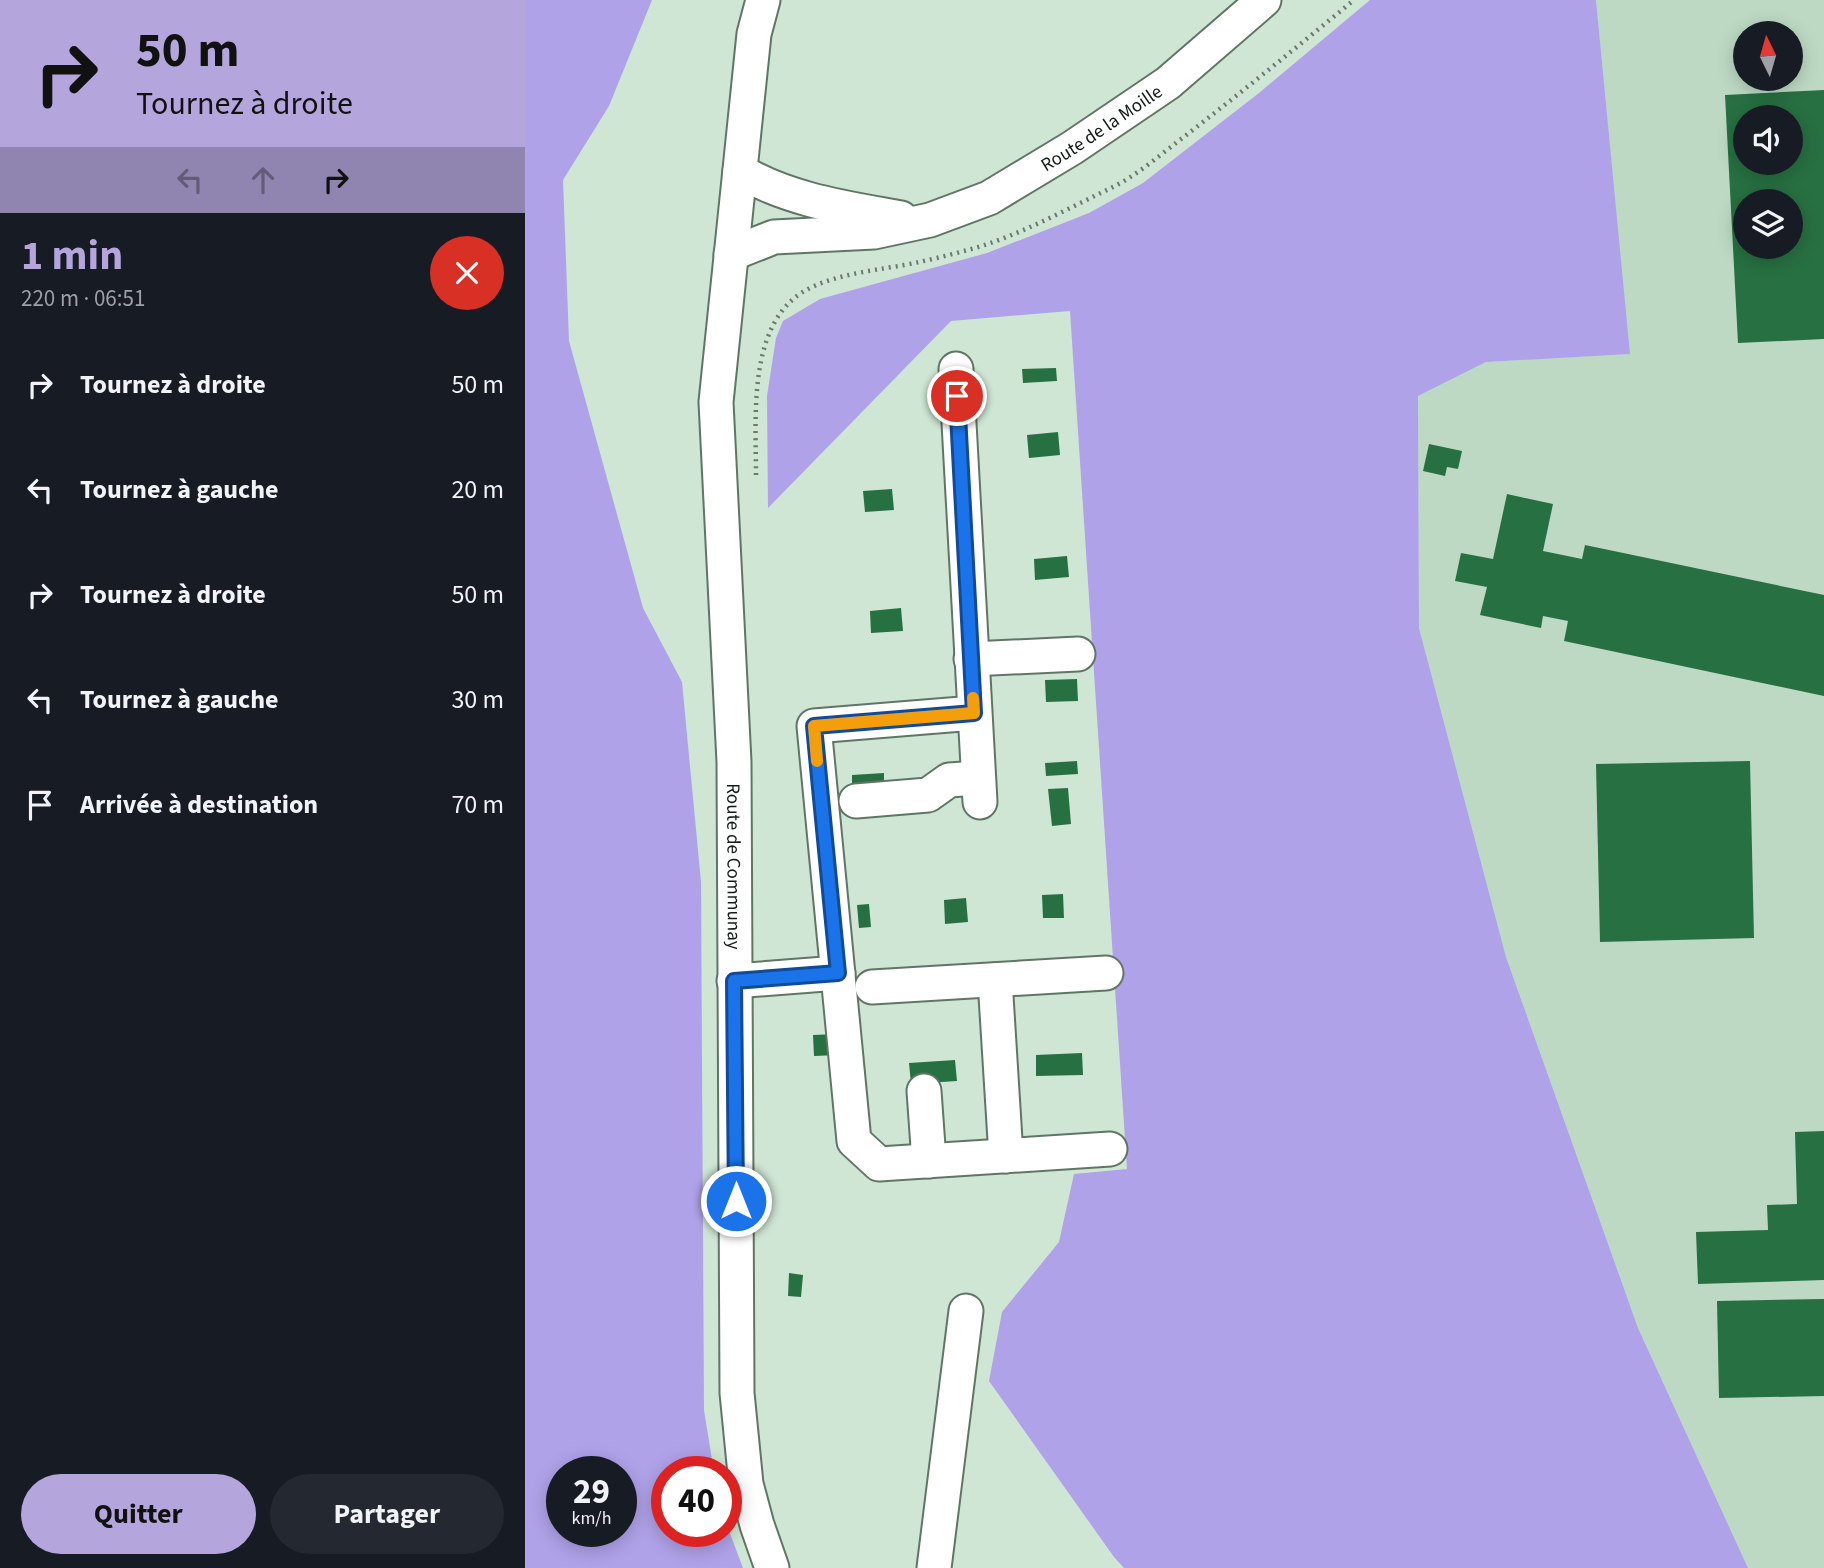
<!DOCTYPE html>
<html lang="fr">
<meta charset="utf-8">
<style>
:root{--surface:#171b24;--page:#242831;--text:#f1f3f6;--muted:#9ea1a6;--accent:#b4a6dd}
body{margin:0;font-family:"Source Sans 3",sans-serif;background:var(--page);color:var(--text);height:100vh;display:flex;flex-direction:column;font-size:26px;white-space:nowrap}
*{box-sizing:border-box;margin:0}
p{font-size:23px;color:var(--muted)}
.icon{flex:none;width:38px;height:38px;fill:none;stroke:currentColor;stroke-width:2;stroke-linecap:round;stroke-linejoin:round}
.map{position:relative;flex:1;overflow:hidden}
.drawer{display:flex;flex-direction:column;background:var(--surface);width:525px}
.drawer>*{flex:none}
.banner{background:#b4a6dd;color:#111;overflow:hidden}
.needle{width:46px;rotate:355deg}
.fabs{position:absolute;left:1208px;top:21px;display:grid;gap:14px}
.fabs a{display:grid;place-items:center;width:70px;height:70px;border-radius:50%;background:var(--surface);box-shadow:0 4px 18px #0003;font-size:35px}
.speed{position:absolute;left:21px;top:1456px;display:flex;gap:14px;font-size:35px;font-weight:700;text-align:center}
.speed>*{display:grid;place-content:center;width:91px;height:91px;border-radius:50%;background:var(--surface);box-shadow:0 4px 18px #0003;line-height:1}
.speed small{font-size:18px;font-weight:400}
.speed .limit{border:10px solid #d22;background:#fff;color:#111}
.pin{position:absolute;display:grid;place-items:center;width:60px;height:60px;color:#fff;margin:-30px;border:4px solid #fff;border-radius:50%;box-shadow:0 2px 7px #0007}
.me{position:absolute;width:77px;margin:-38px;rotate:0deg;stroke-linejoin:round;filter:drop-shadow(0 0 5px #0008)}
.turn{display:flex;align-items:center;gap:24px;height:147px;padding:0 21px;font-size:32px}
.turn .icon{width:91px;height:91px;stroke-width:2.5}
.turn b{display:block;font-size:49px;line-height:60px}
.lanes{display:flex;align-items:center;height:66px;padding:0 21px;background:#0003;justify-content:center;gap:35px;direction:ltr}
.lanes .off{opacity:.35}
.round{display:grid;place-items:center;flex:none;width:74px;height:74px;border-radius:37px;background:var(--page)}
.head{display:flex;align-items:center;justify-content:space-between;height:119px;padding:0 21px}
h1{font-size:42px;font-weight:700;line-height:52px;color:var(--accent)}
.primary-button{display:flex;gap:14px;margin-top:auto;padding:14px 21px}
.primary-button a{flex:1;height:80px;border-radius:42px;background:var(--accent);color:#111;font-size:28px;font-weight:700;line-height:80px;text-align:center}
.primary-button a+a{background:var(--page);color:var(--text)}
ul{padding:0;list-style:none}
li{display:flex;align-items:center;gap:21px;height:105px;padding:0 21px}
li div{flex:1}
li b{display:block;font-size:26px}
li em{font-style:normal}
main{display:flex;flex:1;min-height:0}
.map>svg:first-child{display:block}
.built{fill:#bdd9c3;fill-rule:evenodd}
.forest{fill:#afa2e9;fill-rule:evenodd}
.building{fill:#277042;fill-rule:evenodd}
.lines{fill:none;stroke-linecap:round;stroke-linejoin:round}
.minor-casing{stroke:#617566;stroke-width:37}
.path{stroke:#6b7a6f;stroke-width:4.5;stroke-dasharray:2 5;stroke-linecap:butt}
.minor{stroke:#fff;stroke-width:33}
.route-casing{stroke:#114b97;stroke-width:18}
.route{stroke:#1a73e8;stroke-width:12}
.slow{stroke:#f59e0b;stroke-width:12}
.labels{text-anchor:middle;stroke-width:7;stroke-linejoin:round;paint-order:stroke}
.street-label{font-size:19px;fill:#131b15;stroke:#cfe6d4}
</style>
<main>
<section class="drawer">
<div class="banner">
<div class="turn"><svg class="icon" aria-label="right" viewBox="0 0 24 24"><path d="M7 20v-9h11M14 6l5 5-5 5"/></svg><div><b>50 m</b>Tournez à droite</div></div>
<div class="lanes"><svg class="icon off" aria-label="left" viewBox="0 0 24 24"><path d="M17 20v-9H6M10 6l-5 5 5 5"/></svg><svg class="icon off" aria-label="ahead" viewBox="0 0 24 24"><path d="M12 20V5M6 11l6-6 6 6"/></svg><svg class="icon" aria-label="right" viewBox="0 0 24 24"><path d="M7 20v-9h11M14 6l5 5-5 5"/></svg></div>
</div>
<div class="head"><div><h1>1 min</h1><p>220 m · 06:51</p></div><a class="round" style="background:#d93025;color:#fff"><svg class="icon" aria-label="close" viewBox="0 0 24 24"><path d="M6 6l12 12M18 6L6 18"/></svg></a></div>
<ul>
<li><svg class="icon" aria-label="right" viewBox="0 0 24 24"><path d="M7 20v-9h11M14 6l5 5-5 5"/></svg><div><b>Tournez à droite</b></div><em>50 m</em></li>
<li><svg class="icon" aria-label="left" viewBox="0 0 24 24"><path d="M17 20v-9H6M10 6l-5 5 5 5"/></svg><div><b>Tournez à gauche</b></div><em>20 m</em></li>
<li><svg class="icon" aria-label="right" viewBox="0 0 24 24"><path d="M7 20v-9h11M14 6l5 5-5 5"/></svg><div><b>Tournez à droite</b></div><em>50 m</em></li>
<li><svg class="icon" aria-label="left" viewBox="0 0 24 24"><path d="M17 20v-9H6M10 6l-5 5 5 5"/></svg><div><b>Tournez à gauche</b></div><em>30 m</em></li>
<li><svg class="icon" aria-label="arrive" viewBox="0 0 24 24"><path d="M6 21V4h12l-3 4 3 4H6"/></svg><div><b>Arrivée à destination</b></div><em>70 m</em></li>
</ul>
<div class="primary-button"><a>Quitter</a><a>Partager</a></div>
</section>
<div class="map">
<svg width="1299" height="1568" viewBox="0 0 1299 1568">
<rect width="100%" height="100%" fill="#cfe6d4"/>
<path class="built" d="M1071,0H1299V1568H1223L1113,1328L981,957L894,628L893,396L961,362L1104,354ZM1220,33H1265V79H1220ZM1220,117H1265V163H1220ZM1220,201H1265V247H1220Z"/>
<path class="forest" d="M0,0H127L84,106L38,180L44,341L118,608L157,682L176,882L179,1410L189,1472H142V1531H201V1523L218,1568H0ZM37,1472H96V1531H37Z
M845,0H1071L1105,354L961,362L893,396L894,628L981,957L1113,1328L1223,1568H599L589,1557L464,1381L477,1312L534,1242L549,1174L602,1169L545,311L426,321L243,508L242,396L251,338L258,321L295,299L462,253L564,213L618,183L734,93Z"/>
<path class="building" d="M1299,90V339L1213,343L1200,95ZM1220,117H1265V163H1220ZM1220,201H1265V247H1220Z
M531,368L532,381L498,383L497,369Z
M533,432L535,455L504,458L502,435Z
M904,444L937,451L933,469L922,467L920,476L898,471Z
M367,489L369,510L340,512L338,491Z
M982,494L1028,504L1018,551L1057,559L1060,545L1299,595V696L1039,641L1043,621L1018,616L1016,628L955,615L962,587L930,581L936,553L968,559Z
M542,556L544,577L510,580L509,559Z
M376,608L378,631L346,633L345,611Z
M552,679L553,701L521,702L520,680Z
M552,761L553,774L521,776L520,763Z
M1225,761L1229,938L1075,942L1071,764Z
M359,773V786L327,788V775Z
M543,788L546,824L527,826L523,789Z
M538,894L539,918H518L517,895Z
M441,898L443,922L420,924L419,900Z
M344,904L346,927L334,928L332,905Z
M312,1034L313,1055L289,1056L288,1035Z
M557,1053L558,1075L511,1076V1055Z
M430,1060L432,1081L386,1084L384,1063Z
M1299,1131V1280L1173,1284L1171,1232L1243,1230L1242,1205L1272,1204L1270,1132Z
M264,1273L278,1275L276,1297L263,1296Z
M1299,1299V1396L1194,1398L1192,1301Z"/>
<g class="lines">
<defs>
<g id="minor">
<path id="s1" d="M238,0L229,34L191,402L209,762L212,1393L221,1484L232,1525L247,1568"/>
<path d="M215,171C263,200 321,208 376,218"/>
<path id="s2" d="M206,254L249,237L349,232L405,220L464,198L547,148L643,83L739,0"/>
<path d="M431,369L455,802"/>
<path d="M446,659L553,654"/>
<path d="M449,713L289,726L329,1141L354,1164L585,1149"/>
<path d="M331,801L403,795L424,780L453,778"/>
<path d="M470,980L481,1156"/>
<path d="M209,981L313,973"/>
<path d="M347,987L581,973"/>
<path d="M399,1091L404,1161"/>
<path d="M409,1568L441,1311"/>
</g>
</defs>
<use href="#minor" class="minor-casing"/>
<path class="path" d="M231,475C231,423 224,343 264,303C293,273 355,271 394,262C413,258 432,253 450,248C497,234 542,209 586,188C613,175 636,154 660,136C717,92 773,46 829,0"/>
<use href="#minor" class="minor"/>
</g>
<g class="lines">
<defs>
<path id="route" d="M211,1201L209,981L313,973L289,726L449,713L432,396"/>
</defs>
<use href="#route" class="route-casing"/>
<use href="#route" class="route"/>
<path class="slow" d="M292,761L289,726L449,713L448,698"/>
</g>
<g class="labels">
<g class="street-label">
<text dy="7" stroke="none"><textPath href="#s2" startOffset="399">Route de la Moille</textPath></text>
<text dy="7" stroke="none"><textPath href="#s1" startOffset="870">Route de Communay</textPath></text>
</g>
</g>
</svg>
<div class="fabs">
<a><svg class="needle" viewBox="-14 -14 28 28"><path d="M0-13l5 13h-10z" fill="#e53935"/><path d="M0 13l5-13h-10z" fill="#9ea1a6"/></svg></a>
<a><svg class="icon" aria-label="sound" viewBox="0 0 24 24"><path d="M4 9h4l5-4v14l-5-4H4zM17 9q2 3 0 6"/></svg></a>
<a><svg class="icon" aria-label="layers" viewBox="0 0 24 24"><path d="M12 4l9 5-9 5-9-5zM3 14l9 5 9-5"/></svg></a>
</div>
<div class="speed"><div>29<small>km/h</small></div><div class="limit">40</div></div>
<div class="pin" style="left:432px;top:396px;background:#d93025"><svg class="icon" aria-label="arrive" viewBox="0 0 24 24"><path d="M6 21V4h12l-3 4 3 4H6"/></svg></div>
<svg class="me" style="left:211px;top:1201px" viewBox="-20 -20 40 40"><circle r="17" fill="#1a73e8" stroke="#fff" stroke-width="3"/><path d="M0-11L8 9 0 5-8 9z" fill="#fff"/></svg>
</div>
</main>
